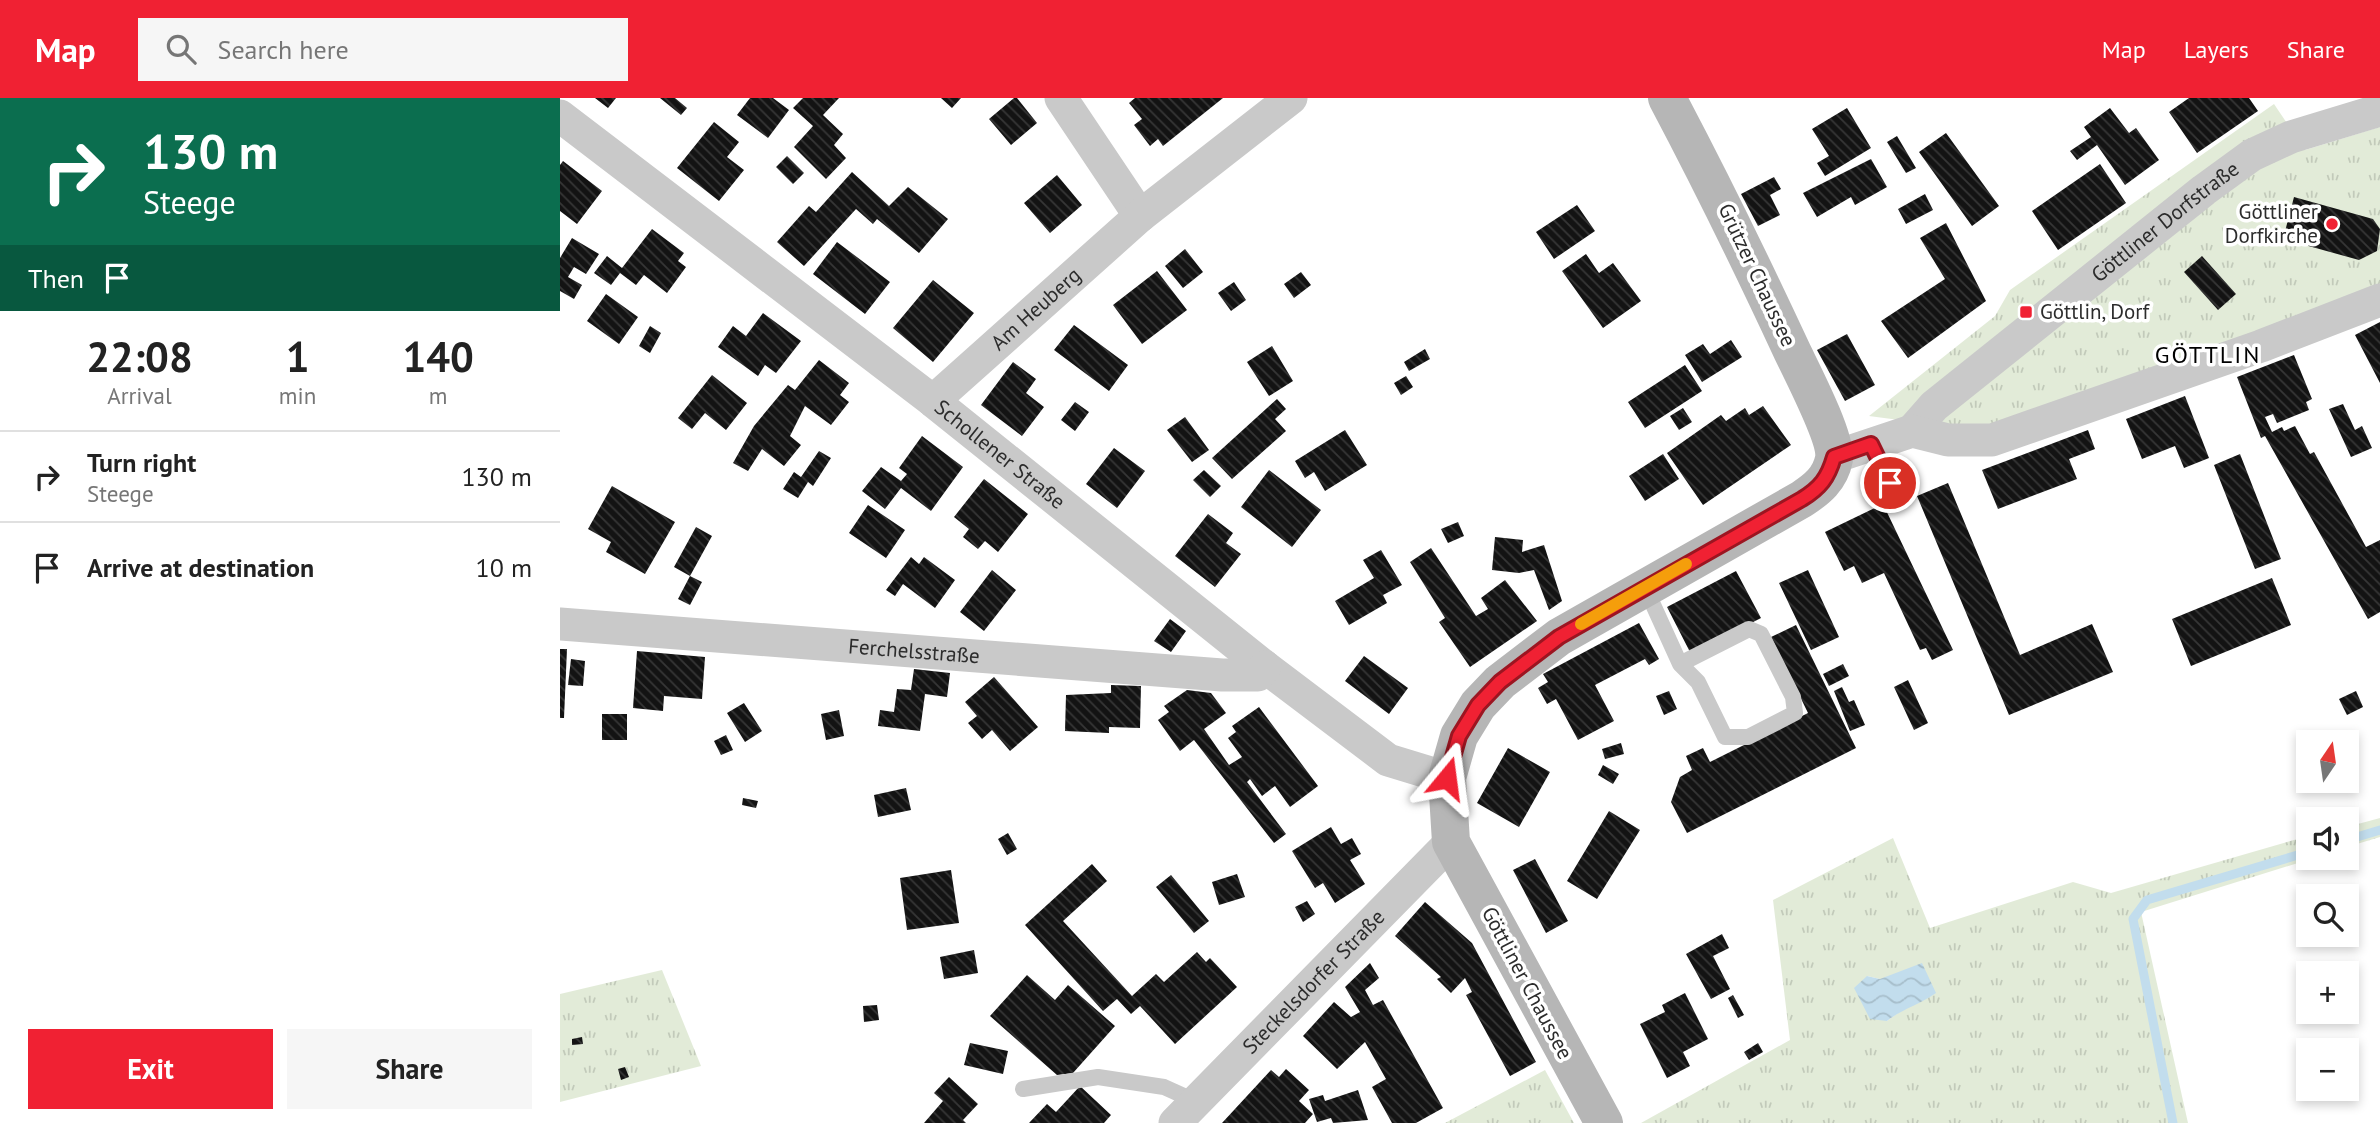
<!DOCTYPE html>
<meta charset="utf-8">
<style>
:root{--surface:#fff;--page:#f6f6f6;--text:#222;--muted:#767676;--line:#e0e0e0;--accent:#f02133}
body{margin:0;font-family:"PT Sans",sans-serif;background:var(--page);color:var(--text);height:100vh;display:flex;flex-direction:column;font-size:26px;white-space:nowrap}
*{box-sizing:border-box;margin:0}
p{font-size:23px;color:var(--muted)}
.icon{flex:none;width:38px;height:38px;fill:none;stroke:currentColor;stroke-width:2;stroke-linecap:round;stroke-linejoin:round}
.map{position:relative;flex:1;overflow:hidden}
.details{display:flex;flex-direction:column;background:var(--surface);width:560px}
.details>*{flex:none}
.guide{background:#0b6e4f;color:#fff;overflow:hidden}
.needle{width:46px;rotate:13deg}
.fabs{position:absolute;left:1736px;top:632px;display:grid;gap:14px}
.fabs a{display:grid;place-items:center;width:63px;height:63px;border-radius:0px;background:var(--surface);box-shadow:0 4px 10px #0003;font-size:35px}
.pin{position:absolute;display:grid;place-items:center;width:60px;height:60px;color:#fff;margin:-30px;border:4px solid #fff;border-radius:50%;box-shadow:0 2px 7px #0007}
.me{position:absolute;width:77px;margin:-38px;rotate:16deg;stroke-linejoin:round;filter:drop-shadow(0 0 5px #0008)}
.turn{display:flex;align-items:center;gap:24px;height:147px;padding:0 28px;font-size:32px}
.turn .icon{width:91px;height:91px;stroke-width:2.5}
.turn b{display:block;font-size:49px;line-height:60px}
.then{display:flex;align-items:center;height:66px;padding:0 28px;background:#0003;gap:14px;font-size:26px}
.eta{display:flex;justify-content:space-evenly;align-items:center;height:119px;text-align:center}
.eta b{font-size:42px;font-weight:700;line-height:49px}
.cta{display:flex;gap:14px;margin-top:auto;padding:14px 28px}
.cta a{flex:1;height:80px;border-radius:0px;background:var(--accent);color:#fff;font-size:28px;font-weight:700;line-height:80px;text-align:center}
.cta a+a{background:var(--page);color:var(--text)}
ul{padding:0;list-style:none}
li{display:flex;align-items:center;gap:21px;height:91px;padding:0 28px;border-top:2px solid var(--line)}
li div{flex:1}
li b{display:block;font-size:26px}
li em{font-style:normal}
header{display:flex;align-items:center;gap:42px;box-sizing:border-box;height:98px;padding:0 35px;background:var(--accent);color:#fff}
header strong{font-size:33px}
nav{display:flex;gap:38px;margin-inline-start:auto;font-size:24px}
.search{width:490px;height:63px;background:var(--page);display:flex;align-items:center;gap:18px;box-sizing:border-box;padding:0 24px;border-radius:0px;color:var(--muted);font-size:26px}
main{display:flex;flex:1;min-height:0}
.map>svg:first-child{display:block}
.grass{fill:url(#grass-tufts);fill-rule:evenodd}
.water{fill:url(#water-waves)}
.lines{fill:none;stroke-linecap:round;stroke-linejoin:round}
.stream{stroke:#c2dded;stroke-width:9}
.building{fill:url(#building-back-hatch)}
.lane{stroke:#c9c9c9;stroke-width:16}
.street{stroke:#c9c9c9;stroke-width:33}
.secondary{stroke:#b6b6b6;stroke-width:38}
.route-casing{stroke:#9c1521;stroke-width:18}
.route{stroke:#f02133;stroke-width:12}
.slow{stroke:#f59e0b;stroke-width:12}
.poi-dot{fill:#f02133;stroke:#fff;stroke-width:2.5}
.labels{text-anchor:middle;stroke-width:7;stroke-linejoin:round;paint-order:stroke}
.poi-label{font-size:21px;fill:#2c2c2c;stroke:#fff;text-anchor:end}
.street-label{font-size:21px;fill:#2c2c2c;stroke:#fff}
.quarter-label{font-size:24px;letter-spacing:2px;fill:#000;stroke:#fff}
</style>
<header>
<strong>Map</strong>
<div class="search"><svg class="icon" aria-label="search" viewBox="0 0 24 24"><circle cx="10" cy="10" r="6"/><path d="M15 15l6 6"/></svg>Search here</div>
<nav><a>Map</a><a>Layers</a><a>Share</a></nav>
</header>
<main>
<section class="details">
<div class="guide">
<div class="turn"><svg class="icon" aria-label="right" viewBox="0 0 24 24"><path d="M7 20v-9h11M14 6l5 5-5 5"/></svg><div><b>130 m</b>Steege</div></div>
<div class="then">Then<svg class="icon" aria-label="arrive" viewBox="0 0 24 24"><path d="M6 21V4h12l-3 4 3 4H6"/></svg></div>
</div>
<div class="eta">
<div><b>22:08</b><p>Arrival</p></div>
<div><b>1</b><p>min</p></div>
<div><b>140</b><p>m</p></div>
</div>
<ul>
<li><svg class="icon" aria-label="right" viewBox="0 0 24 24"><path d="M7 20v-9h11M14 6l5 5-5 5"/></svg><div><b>Turn right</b><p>Steege</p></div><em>130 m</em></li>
<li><svg class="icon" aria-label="arrive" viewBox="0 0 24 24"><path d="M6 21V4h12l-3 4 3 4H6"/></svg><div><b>Arrive at destination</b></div><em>10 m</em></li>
</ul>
<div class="cta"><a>Exit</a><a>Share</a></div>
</section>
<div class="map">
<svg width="1820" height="1025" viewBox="0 0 1820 1025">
<defs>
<pattern id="grass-tufts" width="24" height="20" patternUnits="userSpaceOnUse" patternTransform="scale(1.75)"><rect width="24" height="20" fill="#e2ebd8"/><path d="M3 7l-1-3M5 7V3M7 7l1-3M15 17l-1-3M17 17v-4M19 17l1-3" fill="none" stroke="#c2caba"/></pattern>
<pattern id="water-waves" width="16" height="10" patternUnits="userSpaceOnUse" patternTransform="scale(1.75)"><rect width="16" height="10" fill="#c2dded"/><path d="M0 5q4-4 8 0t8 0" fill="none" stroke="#a7becb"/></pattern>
<pattern id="building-back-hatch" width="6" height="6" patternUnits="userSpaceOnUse" patternTransform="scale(1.75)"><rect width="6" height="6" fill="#131313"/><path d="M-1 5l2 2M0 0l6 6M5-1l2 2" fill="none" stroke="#363636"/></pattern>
</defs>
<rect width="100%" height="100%" fill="#fff"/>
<path class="grass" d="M1714,6L1745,52L1820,29V189L1434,330L1407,331L1309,318L1435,218L1450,192Z
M1820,720V739L1787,749V729Z
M1748,738V760H1754L1581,814L1628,1025H1081L1230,942L1213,802L1333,740L1370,830L1513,784L1551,795ZM1307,878L1320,881L1346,909L1327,923Z
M102,872L141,968L0,1004V896Z
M985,972L1014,1025H885Z"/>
<path class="water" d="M1362,865L1376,895C1359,907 1344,910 1327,923L1310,921L1294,890L1307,878L1320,881Z"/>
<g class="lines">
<path class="stream" d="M1787,742L1820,732
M1613,1025L1573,821L1587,802L1748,754"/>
</g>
<path class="building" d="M35,0H56L48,10Z
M100,0H115L127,10L121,17Z
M190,0H213L229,12L208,40L177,17Z
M243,0H279L263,17L283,36L274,47L286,60L266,81L234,49L253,28L233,10Z
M381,0H401L392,10Z
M454,0H457L477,25L451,47L429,21Z
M575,0H663L603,48L598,41L590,48L574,27L582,21L569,5Z
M1629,0H1689L1698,13L1637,55L1609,14Z
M1287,10L1311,50L1265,78L1257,65L1269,58L1252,31Z
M1550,10L1569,35L1576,30L1599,62L1565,87L1537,47L1517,62L1510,53L1531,39L1524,29Z
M154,24L179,44L167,59L184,72L159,103L117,70Z
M1386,35L1439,108L1412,128L1359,54Z
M1337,38L1356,70L1346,75L1327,44Z
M227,58L244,75L233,86L216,69Z
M1311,61L1327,89L1295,107L1291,99L1257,119L1243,95Z
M3,63L42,93L17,126L0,113V67Z
M1540,66L1566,105L1498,152L1472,113Z
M292,74L329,108L348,89L388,121L359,155L317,121L313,126L296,111L244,168L217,144L249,108L256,114Z
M497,77L522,107L490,135L464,105Z
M1214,79L1221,91L1210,97L1220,117L1198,128L1181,96Z
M1365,96L1373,112L1346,126L1338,111Z
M1734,99L1813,121L1820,131L1817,153L1799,162L1723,141Z
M1017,107L1035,133L994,161L976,134Z
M1386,125L1426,203L1348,260L1321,223L1385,181L1360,140Z
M92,131L124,155L118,163L126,169L107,195L84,177L76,187L60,175L51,187L34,175L47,158L62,170Z
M12,140L39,156L26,176L14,169L8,179L22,187L14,201L0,193V160Z
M277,144L330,184L305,216L253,176Z
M625,151L643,174L623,190L605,168Z
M1026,156L1039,175L1053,165L1081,203L1043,230L1002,173Z
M1642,158L1676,196L1658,212L1624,174Z
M597,173L627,212L582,246L553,207Z
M741,174L751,187L734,200L724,186Z
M373,182L414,215L373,264L333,230Z
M674,184L686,202L671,213L658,195Z
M46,196L78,219L59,246L27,223Z
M203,215L241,243L216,275L205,267L198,278L158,249L173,228L186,238Z
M1820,224V285L1795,237Z
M514,227L568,267L549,293L494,252Z
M90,228L101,235L90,255L79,248Z
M1287,236L1315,287L1285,303L1257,252Z
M1171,242L1182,259L1142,284L1125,257L1143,246L1150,256Z
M712,248L733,283L709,298L687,264Z
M865,251L870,261L849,273L844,264Z
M1734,257L1752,301L1746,304L1749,312L1717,325L1713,316L1705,319L1712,334L1722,329L1724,333L1735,328L1750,356L1754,354L1806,449L1820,442V514L1808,521L1705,338L1701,340L1677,279Z
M259,262L289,285L280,297L289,304L271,327L245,308L230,338L241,347L224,368L202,351L188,373L173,365L194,328L228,287L235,292Z
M453,264L476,281L466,295L484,309L462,338L421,307Z
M1125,267L1142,293L1085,330L1068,304Z
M152,277L187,305L166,332L145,315L132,331L118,320Z
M846,278L853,289L841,297L834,285Z
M1625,298L1649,360L1624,370L1615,348L1582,361L1566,321Z
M717,301L726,311L715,321L726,333L672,381L652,360Z
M515,304L529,314L515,333L501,322Z
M1783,306L1795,332L1802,328L1812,350L1791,359L1769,311Z
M1203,308L1231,347L1143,407L1107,355L1161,317L1166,323L1185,310L1189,317Z
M1123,310L1132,324L1119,332L1110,318Z
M625,319L649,352L632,364L607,332Z
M785,332L807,367L765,393L754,374L745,380L735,363Z
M1528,332L1535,351L1509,361L1517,381L1438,411L1422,372Z
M362,338L403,369L371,413L341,390L325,411L302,393L321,369L341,383L347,376L339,370Z
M554,350L585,373L557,410L526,386Z
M259,353L271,360L253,388L248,384L238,400L223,391L234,374L241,379Z
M1103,356L1119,381L1085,403L1069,378Z
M1680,356L1721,461L1695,471L1654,367Z
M644,372L661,388L650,399L633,382Z
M709,372L761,412L732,449L681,409Z
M424,381L468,416L438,454L425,443L418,451L403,439L409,431L394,419Z
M1388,385L1460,557L1532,526L1553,574L1449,617L1357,398Z
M52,388L115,424L85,476L46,454L51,444L28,431Z
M1323,406L1393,552L1372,562L1366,550L1360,552L1324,475L1302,485L1294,468L1284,473L1265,434Z
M308,407L345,432L326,460L289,435Z
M648,416L673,435L666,445L681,456L655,489L615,458Z
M898,424L904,438L888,445L881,431Z
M136,429L152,438L130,478L114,469Z
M935,439L963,442L962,454L984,447L1002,503L989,512L974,472L959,475L932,472Z
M871,450L916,518L928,511L921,500L945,482L977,523L910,569L879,524L885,520L850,464Z
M821,452L842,487L823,497L827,505L789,527L775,503L814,480L803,462Z
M351,459L359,466L364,459L395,482L375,510L343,486L335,498L326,492Z
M432,472L456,492L424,533L400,514Z
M1248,472L1279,539L1251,552L1219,485Z
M1176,473L1201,520L1131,556L1107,509Z
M130,478L142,484L130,507L118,501Z
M1712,480L1731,527L1631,568L1612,521Z
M610,521L626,533L611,554L594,543Z
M1079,525L1099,561L1089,567L1085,561L1035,587L1054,623L1018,642L996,601L987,606L978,590L988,584L983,576Z
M1236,527L1296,650L1127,735L1111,704L1120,679L1132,672L1126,658L1143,650L1150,664L1248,615L1211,539Z
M0,551H7L4,620H0Z
M77,553L145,559L142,601L104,598L103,613L73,610Z
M804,558L848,590L829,616L785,583Z
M11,561L25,563L23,588L8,587Z
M1283,566L1289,578L1269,588L1263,576Z
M354,571L390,575L387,599L365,596L360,633L318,628L320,612L334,614L337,591L351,592Z
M434,579L478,629L450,653L432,632L422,641L408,625L417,618L405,604Z
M1348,582L1368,625L1354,632L1334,589Z
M551,587L581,588L580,630L549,629V635L505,633L506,597L551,595Z
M1282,589L1289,604L1294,602L1305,627L1290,633L1274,593Z
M627,592L651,595L666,615L644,631L669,667L682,659L668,640L676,634L672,628L699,609L758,688L730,709L715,688L702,698L690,681L687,684L726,736L714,745L634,642L620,653L598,622L609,614L604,608Z
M1109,593L1117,611L1104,617L1096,598Z
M1796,593L1803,609L1787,617L1779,601Z
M184,605L202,633L185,644L167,615Z
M279,612L284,638L266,642L261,616Z
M42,616H67V642H42Z
M166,637L173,652L161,657L154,643Z
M1061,645L1064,656L1045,661L1042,651Z
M948,650L990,674L959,729L917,705Z
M1043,667L1059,676L1053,686L1038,677Z
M346,690L351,712L318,719L314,697Z
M183,700L198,703L196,710L182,707Z
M1049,713L1080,732L1037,801L1007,783Z
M771,729L781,746L792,740L801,756L790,762L805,786L775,805L763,785L755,790L732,753Z
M448,735L457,751L447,757L438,741Z
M975,761L1008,823L986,835L953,772Z
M532,766L547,783L503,823L572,898L596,876L604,884L637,854L646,864L650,860L677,889L615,946L580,908L571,916L557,901L543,913L465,827Z
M391,772L399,825L347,832L340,780Z
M677,776L685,799L659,807L652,784Z
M611,777L649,823L634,835L596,789Z
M747,803L755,816L743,824L735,809Z
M865,804L912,845L976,964L950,978L906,897L912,894L905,880L891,895L877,881L881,879L835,838Z
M1162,836L1169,850L1153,858L1170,891L1151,901L1126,856Z
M414,852L418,875L384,881L380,859Z
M810,865L819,880L805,892L813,907L823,902L883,1010L856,1025H832L812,989L826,981L805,944L777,971L743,938L774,904L791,919L800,914L785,889Z
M467,877L495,902L508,887L555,928L513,975L497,977L430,918Z
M1125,895L1148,941L1123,954L1130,968L1107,980L1080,926L1105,914L1102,907Z
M1173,897L1184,917L1178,920L1168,900Z
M317,907L319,922L304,924L303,908Z
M22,939L23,946L12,947V941Z
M410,945L448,953L443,976L404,967Z
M1198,945L1203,954L1189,962L1184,954Z
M65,969L69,979L61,982L58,971Z
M726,971L749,992L739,1003L753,1016L745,1025H662L711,972L719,979Z
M389,979L418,1006L403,1022L406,1025H364L383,1003L374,995Z
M520,988L551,1017L544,1025H469L487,1006L496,1014Z
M798,992L808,1022L773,1025L771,1020L757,1024L749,1001L763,997L765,1003Z"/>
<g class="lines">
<path class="lane" d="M1312,346L1339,405
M1085,489L1120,566L1138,584L1165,639H1188L1235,615L1233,599L1201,536L1189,531L1120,566
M463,991L538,979L604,989L635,1003"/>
<g class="street">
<path d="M501,0L580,118"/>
<path id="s1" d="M0,18L373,303L705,569L828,662L887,680"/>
<path id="s2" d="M373,303L580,118L731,0"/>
<path id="s3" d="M1352,333L1374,308L1644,92L1692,57L1731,39L1820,12"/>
<path d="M1274,359L1352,333L1388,342H1432L1701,248L1820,202"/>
<path id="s4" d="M0,526L662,577H698L705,569"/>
<path id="s5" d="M615,1025L891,744"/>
</g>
<path class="secondary" d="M1044,1025L891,744L887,680L899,638L918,607L940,584L999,539L1242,401C1257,391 1270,381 1274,361C1277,341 1242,274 1232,253C1192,167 1151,83 1107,0"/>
</g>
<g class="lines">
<defs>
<path id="route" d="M887,680L899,638L918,607L940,584L999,539L1242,401C1260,390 1268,380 1274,359L1311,346L1330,385"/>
</defs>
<use href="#route" class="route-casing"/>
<use href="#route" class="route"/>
<path class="slow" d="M1021,526L1126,466"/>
</g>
<g class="poi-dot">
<circle cx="1772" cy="126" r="7"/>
<rect x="1459" y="207" width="14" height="14" rx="3.5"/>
</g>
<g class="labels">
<g class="poi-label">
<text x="1758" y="121">Göttliner<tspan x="1758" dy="24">Dorfkirche</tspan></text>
<text x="1480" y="221" text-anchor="start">Göttlin, Dorf</text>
</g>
<g class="street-label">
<text dy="7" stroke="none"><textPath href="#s3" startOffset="329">Göttliner Dorfstraße</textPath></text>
<text transform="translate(1197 177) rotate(65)" y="7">Grützer Chaussee</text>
<text dy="7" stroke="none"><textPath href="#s2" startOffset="138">Am Heuberg</textPath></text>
<text dy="7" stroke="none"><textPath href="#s1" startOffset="555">Schollener Straße</textPath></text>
<text dy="7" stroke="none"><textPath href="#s4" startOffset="355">Ferchelsstraße</textPath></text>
<text dy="7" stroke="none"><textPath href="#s5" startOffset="198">Steckelsdorfer Straße</textPath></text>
<text transform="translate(967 885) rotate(62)" y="7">Göttliner Chaussee</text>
</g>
<g class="quarter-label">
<text x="1648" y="265">GÖTTLIN</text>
</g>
</g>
</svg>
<div class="fabs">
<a><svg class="needle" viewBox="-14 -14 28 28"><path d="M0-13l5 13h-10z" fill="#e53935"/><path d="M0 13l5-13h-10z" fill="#767676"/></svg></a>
<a><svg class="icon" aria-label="sound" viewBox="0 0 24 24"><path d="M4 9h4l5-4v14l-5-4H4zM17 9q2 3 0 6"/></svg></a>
<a><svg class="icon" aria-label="search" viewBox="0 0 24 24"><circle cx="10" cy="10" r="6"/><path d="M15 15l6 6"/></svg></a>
<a>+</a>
<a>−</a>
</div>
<div class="pin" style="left:1330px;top:385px;background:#d93025"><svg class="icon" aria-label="arrive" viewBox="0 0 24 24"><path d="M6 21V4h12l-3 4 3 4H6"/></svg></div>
<svg class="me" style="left:887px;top:680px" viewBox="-20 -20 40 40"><path d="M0-17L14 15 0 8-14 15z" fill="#f02133" stroke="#fff" stroke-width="4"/></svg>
</div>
</main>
